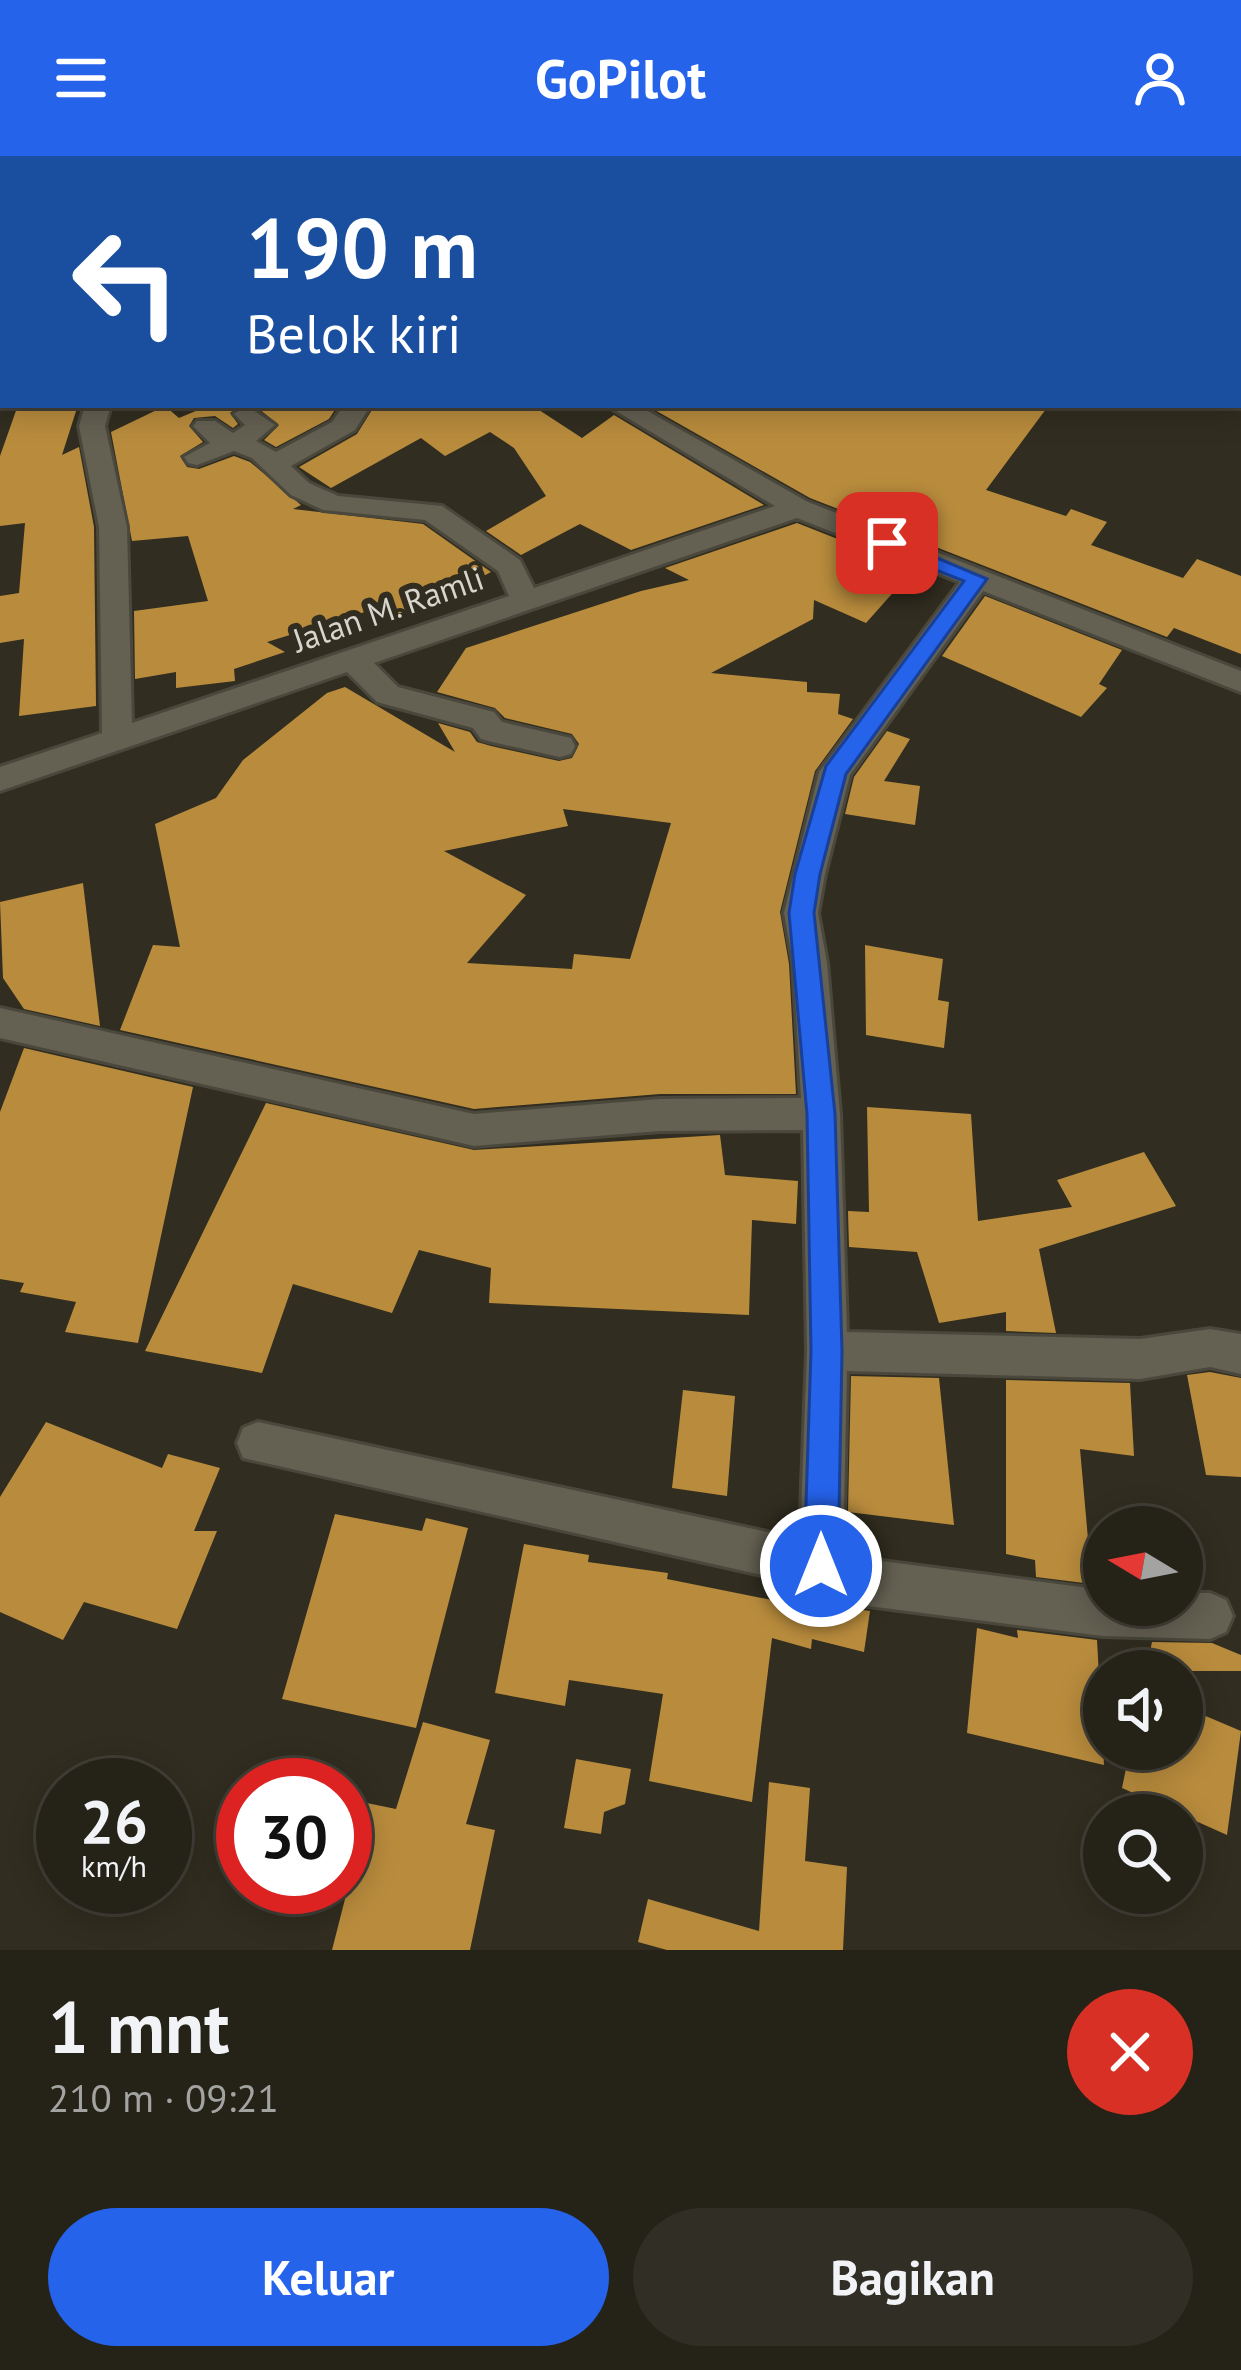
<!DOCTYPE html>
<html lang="id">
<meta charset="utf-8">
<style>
:root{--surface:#252218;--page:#312f25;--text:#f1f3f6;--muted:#a3a4a2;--line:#423f37;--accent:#2563eb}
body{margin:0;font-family:"PT Sans",sans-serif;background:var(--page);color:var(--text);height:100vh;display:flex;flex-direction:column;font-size:45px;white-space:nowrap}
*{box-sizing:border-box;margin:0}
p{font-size:39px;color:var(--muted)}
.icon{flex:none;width:66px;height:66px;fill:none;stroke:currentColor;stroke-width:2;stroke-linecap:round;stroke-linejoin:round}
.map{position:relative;height:1794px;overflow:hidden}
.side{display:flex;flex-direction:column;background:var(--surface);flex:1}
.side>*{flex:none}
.guide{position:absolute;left:0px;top:0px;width:1242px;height:252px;box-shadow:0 6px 30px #0003,0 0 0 3px var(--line);background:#1a4fa0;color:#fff;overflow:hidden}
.needle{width:78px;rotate:280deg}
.fabs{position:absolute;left:1083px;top:1350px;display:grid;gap:24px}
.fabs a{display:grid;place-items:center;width:120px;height:120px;border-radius:50%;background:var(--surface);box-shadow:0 6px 30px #0003,0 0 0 3px var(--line);font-size:60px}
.speed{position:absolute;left:36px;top:1602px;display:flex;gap:24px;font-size:60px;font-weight:700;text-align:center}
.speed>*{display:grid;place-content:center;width:156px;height:156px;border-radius:50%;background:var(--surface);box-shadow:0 6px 30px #0003,0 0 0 3px var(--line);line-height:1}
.speed small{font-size:30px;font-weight:400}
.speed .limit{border:18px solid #d22;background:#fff;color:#111}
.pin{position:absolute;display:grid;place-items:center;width:102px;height:102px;color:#fff;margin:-51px;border-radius:24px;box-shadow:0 6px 18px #0006}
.me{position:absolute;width:132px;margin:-66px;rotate:0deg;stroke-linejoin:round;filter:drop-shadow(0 0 9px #0008)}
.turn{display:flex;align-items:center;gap:42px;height:252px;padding:0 48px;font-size:54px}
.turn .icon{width:156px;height:156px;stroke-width:2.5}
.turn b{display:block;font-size:84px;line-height:102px}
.round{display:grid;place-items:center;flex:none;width:126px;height:126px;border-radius:63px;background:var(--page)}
.headline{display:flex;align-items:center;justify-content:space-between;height:204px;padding:0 48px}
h1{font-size:72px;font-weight:700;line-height:90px}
.primary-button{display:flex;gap:24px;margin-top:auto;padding:24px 48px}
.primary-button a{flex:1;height:138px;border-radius:72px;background:var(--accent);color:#fff;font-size:48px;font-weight:700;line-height:138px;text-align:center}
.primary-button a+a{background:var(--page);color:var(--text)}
header{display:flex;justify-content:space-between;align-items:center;height:156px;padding:0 48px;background:var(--accent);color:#fff;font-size:54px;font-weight:700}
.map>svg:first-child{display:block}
.building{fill:#b98c3d;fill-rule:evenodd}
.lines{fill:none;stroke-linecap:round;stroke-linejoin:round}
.minor-casing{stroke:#4a483c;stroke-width:6}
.minor{fill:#646052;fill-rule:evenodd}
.route{fill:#2563eb;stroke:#184099;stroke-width:3}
.labels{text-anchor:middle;stroke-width:12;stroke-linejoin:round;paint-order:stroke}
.street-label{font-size:33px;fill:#d7d5cd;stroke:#312d20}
</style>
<header><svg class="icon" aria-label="menu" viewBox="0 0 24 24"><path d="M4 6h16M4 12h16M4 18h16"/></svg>GoPilot<svg class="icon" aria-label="person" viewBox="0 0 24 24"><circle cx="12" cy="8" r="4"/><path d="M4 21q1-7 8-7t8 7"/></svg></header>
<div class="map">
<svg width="1241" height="1794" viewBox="0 0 1241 1794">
<rect width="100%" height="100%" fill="#312d20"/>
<path class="building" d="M18,249H78L62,299L79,291L94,371L96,550L19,560L24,483L0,487V440L19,437L25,367L0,370V300Z
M210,249H240L230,257L238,268L233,272L215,260L194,262L189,270L203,286L180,300L187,311L199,313L234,300L250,306L301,349L293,353L423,368L491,416L476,424L481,430L374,466L368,455L267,486L285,496L234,513L235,525L176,532V516L135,523L134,455L208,445L188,380L132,385L111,276L165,250L179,262Z
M254,249H338L329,263L276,291L264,284L279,269Z
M375,249H542L536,252L582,282L614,259L764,349L631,394L580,368L521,399L486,375L546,340L514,292L490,276L445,300L421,282L331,332L299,311L357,278Z
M646,249H1049L986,334L1066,360L1071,353L1107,366L1091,389L1183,422L1197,403L1241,420V498L1174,472L1167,481L810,342Z
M797,367L914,413L866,467L814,444L813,463L711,517L807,526V536L840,538L838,558L853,563L815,615L780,756L789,808L796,938H660L474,953L120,874L153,789L180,791L155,668L216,642L243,604L327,537L345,531L455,596L438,567L470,576L477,586L491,590L559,605L572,602L579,588L572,578L505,562L495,552L437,536L466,492L641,435L689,424L665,412ZM563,653L671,667L630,803L574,798L572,813L467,807L526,739L444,695L568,670Z
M985,440L1122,494L1099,528L1107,532L1081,561L942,500Z
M887,575L910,583L884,625L920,630L915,669L845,658L854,621Z
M83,727L100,870L24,853L3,822L0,746Z
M865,789L943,803L938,844L949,846L944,892L866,879Z
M24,892L193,931L138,1187L65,1176L76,1146L20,1136L24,1127L0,1123V956Z
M266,947L474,994L720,979L725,1019L798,1025L796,1068L752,1064L749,1159L489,1147L491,1112L419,1094L392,1157L293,1128L262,1217L145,1195Z
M867,951L971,958L978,1065L1072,1051L1057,1024L1144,996L1176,1050L1039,1093L1056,1177L1006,1175V1156L939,1167L917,1096L849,1091L848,1055L869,1056Z
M1210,1216L1241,1222V1321L1206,1319L1187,1219Z
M851,1220L939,1222L954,1369L848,1356Z
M1006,1224L1130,1227L1134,1300L1080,1293L1092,1428L1036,1421L1035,1404L1006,1398Z
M683,1234L735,1240L727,1340L672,1332Z
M46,1266L162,1312L168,1298L220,1312L194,1375H217L177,1473L84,1446L63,1484L0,1456V1341Z
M335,1358L422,1375L426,1362L468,1372L416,1572L282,1543Z
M524,1388L589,1399L588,1406L668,1417L667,1423L792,1448L795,1431L808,1434L836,1450L870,1455L864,1496L812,1483L811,1493L772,1482L752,1646L649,1625L663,1538L569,1524L565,1550L495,1537Z
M977,1472L1018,1482L1017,1474L1097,1484L1104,1609L967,1577Z
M1152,1486L1212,1487L1241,1499V1515H1146Z
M1182,1550L1241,1575L1227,1679L1122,1632L1130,1593H1182Z
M423,1566L490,1584L466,1668L495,1674L470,1794H332L345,1743V1692L357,1645L396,1653Z
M576,1603L631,1613L625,1648L604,1656L601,1678L564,1672Z
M769,1626L810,1632L805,1705L847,1711L843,1794H667L638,1786L648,1743L759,1775Z"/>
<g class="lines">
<defs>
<path id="minor" d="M54,0H84L86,3H56Z
M85,249H111L105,270L127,371L132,567L509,440L498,415L425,364L323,354L291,339L252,302L234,295L197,309L188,307L184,301L210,287L193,270L197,265H215L233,277L245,269L234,258L247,250L275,269L256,285L276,296L332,266L344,249H371L355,274L291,310L309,327L338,340L442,350L520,404L534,432L775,350L606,249H637L808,346L1241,515V536L983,435L850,619L825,718L818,757L827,807L840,958L847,1176L1140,1183L1210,1173L1241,1178V1218L1210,1211L1140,1223L847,1215L843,1400L1104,1434V1449H1182V1437H1210L1226,1444L1233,1460L1226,1476L1210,1483L1103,1480L837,1446L810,1430L243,1302L237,1287L243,1272L258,1266L800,1383L807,1195L803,974L660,975L474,990L0,882V852L474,958L660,943L801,942L793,807L784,757L819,616L960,426L797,362L374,507L398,531L494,556L502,566L571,582L575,590L571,598L560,601L492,586L481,583L473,572L377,546L347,516L0,635V611L102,577L99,371L79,270Z"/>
</defs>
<use href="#minor" class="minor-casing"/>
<use href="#minor" class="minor"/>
</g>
<path class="route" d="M887,381L987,423L846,618L820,718L814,757L835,958L842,1195L838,1410L833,1422L821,1427L809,1422L804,1410L811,1195L807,958L789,757L795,718L826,610L964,425L880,392V383Z"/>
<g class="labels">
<g class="street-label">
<text transform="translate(388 453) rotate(-19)" y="12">Jalan M. Ramli</text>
</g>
</g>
</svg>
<div class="fabs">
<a><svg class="needle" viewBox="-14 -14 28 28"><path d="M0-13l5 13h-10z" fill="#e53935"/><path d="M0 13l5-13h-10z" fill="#a3a4a2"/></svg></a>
<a><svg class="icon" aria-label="sound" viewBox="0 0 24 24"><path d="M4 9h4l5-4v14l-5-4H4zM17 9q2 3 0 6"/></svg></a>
<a><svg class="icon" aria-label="search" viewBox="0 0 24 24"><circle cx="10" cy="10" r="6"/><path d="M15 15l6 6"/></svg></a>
</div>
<div class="speed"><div>26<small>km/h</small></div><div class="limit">30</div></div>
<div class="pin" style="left:887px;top:387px;background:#d93025"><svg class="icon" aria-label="arrive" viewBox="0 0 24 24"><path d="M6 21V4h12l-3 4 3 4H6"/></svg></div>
<svg class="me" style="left:821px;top:1410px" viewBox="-20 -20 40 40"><circle r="17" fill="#2563eb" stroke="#fff" stroke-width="3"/><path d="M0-11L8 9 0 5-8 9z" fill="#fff"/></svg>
<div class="guide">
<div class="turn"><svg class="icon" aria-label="left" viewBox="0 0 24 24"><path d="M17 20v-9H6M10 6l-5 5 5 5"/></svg><div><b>190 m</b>Belok kiri</div></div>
</div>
</div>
<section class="side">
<div class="headline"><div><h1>1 mnt</h1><p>210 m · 09:21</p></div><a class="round" style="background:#d93025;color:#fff"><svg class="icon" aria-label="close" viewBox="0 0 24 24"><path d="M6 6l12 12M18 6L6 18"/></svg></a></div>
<div class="primary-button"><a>Keluar</a><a>Bagikan</a></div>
</section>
